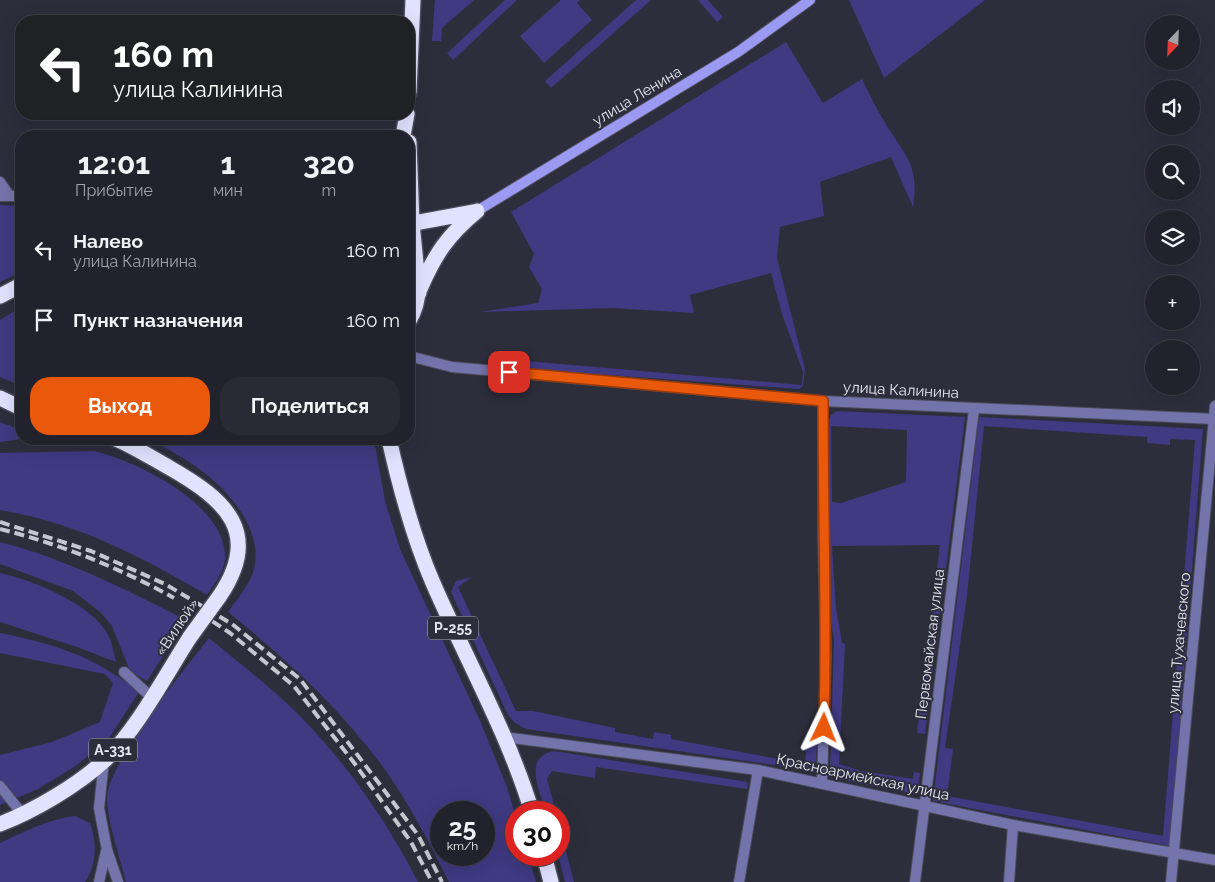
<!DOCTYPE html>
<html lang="ru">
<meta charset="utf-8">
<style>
:root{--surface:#22222d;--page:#2a2a35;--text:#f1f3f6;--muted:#a2a4aa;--line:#3f3f49;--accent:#ea580c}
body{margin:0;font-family:Raleway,sans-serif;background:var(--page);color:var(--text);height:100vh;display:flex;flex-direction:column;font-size:19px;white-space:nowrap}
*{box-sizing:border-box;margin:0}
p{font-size:16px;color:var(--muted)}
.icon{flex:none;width:28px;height:28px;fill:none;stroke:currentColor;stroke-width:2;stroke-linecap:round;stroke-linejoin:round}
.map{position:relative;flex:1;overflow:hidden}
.sheet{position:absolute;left:15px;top:130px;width:400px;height:315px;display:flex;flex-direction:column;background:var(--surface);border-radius:20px;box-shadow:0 5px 20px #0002,0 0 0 1px var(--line)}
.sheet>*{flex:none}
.hud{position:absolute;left:15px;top:15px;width:400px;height:105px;border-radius:20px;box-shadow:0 5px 20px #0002,0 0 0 1px var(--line);background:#202124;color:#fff;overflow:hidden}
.needle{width:32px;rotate:203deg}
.controls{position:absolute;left:1145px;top:15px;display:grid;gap:10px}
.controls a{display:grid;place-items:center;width:55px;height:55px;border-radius:50%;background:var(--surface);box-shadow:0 5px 20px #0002,0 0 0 1px var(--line);font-size:25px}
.speed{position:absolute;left:430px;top:801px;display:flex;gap:10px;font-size:25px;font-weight:700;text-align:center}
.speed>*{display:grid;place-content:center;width:65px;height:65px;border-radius:50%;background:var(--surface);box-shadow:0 5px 20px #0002,0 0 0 1px var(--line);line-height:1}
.speed small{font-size:12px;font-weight:400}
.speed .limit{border:8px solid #d22;background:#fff;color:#111}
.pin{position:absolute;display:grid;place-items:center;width:42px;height:42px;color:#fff;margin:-21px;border-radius:10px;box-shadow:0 2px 8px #0006}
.me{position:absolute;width:55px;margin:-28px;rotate:2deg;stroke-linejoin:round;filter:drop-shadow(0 0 4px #0008)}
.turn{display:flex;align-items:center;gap:18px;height:105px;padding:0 15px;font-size:22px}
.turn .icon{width:65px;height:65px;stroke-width:2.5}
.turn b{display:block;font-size:35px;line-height:42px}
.eta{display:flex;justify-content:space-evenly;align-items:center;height:85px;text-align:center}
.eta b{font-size:30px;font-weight:700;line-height:35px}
.button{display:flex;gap:10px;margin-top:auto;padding:10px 15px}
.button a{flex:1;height:58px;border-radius:20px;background:var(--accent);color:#fff;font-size:20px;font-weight:700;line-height:58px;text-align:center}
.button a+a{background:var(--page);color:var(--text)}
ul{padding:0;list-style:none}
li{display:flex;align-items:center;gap:15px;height:70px;padding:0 15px}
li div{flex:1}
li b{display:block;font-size:19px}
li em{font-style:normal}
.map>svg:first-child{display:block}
.green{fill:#3f3a82;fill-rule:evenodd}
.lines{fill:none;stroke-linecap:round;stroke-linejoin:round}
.street-casing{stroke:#4b4c59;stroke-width:12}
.secondary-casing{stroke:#4b4c59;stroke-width:12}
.highway-casing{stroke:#4b4c59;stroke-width:18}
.street{stroke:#7474ac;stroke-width:10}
.secondary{stroke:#9b9af3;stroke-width:10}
.highway{stroke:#e0e2fe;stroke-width:15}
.rail{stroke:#c5c6d0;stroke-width:4;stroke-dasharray:10 5;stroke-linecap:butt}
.highway-bridge-casing{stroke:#4b4c59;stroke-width:18;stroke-linecap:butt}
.highway-bridge{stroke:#e0e2fe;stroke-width:15}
.route-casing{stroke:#983908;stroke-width:12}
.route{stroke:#ea580c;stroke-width:9}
.labels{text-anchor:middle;stroke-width:4;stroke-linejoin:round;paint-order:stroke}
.shield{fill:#2d2e3c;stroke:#aeb0ba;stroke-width:1}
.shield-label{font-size:14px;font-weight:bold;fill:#e6e7f0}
.street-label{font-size:15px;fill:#e6e7f0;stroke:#2d2e3c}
</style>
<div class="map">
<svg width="1215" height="882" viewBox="0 0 1215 882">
<rect width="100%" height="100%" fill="#2d2e3c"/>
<path class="green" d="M435,0H474L442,28L441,41H432Z
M505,0H517L453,60L447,53Z
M561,0H580L577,3L592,20L544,63L520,36Z
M636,0H651L551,88L545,81Z
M698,0H708L723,17L717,22Z
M849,0H985L884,78Z
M786,42L823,103L862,79C870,95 878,112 888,128C908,158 919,168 913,207L891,157L820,182L824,216L780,227L777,258L805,369L803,386L799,389L516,368L515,360L802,385L803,372L782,314L771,273L690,295L694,313L611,308L480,312L538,303L542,289L529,267L534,254L511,212Z
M0,205L21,206V272L0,282Z
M21,307V386L0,377V320Z
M837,411L965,417L925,734L917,733L940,545L832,546L836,608L842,643L845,644L839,764L861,771L913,779L914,772L920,773L917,795L834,778L830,773L834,639L830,618L827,424L831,415ZM831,426L907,430L906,482L841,503L832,502Z
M979,417L1203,429L1170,846L933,801ZM984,426L1147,437V443L1170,445V439L1195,440L1163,836L947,796L953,749L945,748L967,596Z
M0,422L21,430V439L0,442Z
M149,439H374L385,501L400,549L481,723L507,787L516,817V855H528L536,882H449C429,842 409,803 383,767C340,708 285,658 228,612C235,602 244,591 250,580C270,539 233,494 202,471C186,459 167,449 149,439ZM484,812V855H441V812Z
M94,451C137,461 227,505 225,558C225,571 214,584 207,595C140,556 77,523 0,510V453Z
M0,542C66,559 125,589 186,620L147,681L130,671L112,626L100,612L73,591L0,564Z
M0,573C32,580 90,603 107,633C112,641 113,652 116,662L77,647L0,622Z
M472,577L458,587L516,711H533L615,728V732L653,739L654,732L671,735V739L805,764L807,743H817L815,771L526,729L515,723L508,715L451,592L456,581Z
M0,633C55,644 94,656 139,692L107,741L74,767L38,789L0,805V755L52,742L100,722L113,683L105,674L0,653Z
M209,638C239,663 271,687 299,715C347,764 387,821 418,882H126C120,857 108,825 107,799C106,765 185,669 209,638Z
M554,751L748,782L747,789L596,767L595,778L552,771L547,779L556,812H546C540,792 522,757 554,751Z
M75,816L90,823C97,842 97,865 85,882H0V843C24,832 48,819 75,816Z
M559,823L574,882H565L558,855Z"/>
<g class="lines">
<defs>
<path id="street" d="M0,182L9,195
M0,196H21
M409,356L452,367L823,401L1215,419
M124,672L151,697
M504,737L758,770L1013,825L1215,860
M104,760L99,808L107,850L118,882
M822,782L826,655L823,535V401
M0,786L23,815
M99,882L106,851
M739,882L758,770
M915,882L974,409
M1009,882L1013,825
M1171,882L1215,406"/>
<path id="secondary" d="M477,211L738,52L810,0"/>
<path id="highway" d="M409,92L413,0
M403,136L407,114
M409,142L412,223L419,293
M409,224L474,212
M420,289C435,254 448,235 477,211
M0,296L21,285
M409,321C416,309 419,297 418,282
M0,398L21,408
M116,439C135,447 152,458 170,468C226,500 263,533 219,597
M389,439C400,488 413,537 433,583C466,659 508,733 532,812
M0,824C34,811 78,785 105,760C137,729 165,676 190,637
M544,855L551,882"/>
</defs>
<use href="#street" class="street-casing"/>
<use href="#secondary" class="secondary-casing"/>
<use href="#highway" class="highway-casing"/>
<use href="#street" class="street"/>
<use href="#secondary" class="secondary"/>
<use href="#highway" class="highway"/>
<path class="rail" d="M0,522L91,551L165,584L232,624L300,679L418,835L442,882
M0,529C60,544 120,568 174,598
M200,613L230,633L294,686L355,764L411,842L432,882"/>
<defs>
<path id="highway-bridge" d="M190,637L219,597"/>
</defs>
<use href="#highway-bridge" class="highway-bridge-casing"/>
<use href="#highway-bridge" class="highway-bridge"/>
</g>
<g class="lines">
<defs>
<path id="route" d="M509,372L823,401C823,510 827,619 824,728"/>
</defs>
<use href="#route" class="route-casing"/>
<use href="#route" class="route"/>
</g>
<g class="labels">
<g class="shield">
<rect x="428" y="616.5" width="50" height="23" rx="4"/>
<rect x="89" y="738.5" width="48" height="23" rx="4"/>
</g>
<g class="shield-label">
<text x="453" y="633">Р-255</text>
<text x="113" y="755">А-331</text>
</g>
<g class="street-label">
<text transform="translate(637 96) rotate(-31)" y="5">улица Ленина</text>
<text transform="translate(901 390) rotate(3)" y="5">улица Калинина</text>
<text transform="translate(177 627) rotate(-56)" y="5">«Вилюй»</text>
<text transform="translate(1179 643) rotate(-85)" y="5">улица Тухачевского</text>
<text transform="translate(930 644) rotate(-83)" y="5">Первомайская улица</text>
<text transform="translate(863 777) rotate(12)" y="5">Красноармейская улица</text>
</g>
</g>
</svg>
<div class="controls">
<a><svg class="needle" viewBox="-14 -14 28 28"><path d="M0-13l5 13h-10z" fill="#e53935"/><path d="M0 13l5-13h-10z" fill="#a2a4aa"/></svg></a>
<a><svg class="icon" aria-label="sound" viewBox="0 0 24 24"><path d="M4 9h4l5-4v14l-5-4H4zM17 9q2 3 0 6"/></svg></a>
<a><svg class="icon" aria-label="search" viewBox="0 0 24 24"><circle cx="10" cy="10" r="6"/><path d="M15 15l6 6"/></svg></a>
<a><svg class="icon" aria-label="layers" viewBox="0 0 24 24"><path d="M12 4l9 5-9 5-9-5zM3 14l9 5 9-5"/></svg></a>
<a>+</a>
<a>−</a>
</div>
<div class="speed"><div>25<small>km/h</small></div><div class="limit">30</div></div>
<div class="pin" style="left:509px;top:372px;background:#d93025"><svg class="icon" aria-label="arrive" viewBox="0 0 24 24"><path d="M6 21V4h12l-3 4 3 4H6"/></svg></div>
<svg class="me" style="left:824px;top:728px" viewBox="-20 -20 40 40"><path d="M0-17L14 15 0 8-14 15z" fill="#ea580c" stroke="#fff" stroke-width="4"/></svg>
<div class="hud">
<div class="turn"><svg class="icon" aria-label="left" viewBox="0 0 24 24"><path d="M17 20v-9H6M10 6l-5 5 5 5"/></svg><div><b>160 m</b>улица Калинина</div></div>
</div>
<section class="sheet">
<div class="eta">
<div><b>12:01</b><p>Прибытие</p></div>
<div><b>1</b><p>мин</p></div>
<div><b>320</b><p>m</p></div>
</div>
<ul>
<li><svg class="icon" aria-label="left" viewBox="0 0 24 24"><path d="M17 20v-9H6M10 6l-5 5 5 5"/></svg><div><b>Налево</b><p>улица Калинина</p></div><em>160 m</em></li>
<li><svg class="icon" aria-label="arrive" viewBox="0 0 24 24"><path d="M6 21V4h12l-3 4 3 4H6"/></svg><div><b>Пункт назначения</b></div><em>160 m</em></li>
</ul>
<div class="button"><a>Выход</a><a>Поделиться</a></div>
</section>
</div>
